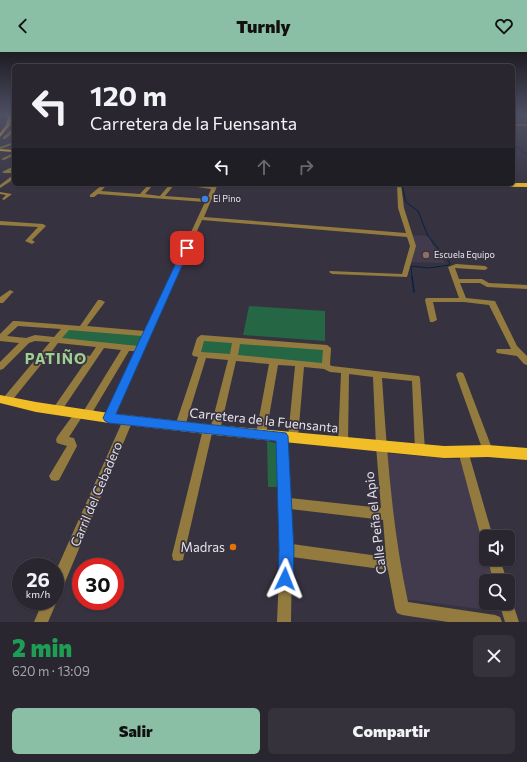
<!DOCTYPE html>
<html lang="es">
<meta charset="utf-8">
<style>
:root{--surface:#29262f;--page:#35323b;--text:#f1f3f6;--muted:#a5a5aa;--line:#45434b;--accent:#8abfa5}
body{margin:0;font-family:Commissioner,sans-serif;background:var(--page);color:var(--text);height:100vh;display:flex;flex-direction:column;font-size:15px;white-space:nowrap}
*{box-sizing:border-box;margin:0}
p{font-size:13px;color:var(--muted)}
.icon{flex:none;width:22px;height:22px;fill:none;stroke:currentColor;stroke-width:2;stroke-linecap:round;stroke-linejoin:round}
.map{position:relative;height:570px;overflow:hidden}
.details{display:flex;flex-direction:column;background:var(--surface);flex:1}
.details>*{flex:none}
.guide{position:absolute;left:12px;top:12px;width:503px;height:122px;border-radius:6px;box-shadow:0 1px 3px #0004,0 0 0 1px var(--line);background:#29262f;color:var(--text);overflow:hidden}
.fabs{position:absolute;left:479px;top:478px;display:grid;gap:8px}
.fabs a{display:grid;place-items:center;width:36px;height:36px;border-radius:6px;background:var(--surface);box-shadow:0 1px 3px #0004,0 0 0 1px var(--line);font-size:20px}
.speed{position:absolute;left:12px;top:506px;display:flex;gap:8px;font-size:20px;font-weight:700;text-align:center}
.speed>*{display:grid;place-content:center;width:52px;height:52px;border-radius:50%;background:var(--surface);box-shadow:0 1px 3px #0004,0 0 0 1px var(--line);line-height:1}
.speed small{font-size:10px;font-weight:400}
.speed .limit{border:6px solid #d22;background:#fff;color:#111}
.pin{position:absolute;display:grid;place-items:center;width:34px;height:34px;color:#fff;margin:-17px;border-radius:8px;box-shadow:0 2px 6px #0006}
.me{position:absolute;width:44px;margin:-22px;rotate:2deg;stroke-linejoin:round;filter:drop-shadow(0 0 3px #0008)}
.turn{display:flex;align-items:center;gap:14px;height:84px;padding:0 12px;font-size:18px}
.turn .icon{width:52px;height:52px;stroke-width:2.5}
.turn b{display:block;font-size:28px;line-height:34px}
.lanes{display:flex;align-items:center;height:38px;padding:0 12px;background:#0003;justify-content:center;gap:20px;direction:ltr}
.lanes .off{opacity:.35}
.round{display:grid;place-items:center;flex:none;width:42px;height:42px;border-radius:6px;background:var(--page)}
.headline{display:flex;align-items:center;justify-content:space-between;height:68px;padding:0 12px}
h1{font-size:24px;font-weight:800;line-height:30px;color:#1e9e55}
.primary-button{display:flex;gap:8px;margin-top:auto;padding:8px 12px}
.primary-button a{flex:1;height:46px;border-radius:6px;background:var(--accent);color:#111;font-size:16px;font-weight:800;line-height:46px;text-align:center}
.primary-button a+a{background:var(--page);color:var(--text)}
header{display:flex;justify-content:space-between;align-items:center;height:52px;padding:0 12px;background:var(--accent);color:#111;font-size:18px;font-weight:800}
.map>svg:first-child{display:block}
.built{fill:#423b4d}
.green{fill:#256644}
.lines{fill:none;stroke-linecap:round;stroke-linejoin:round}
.stream-far1{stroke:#022347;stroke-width:1}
.stream{stroke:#022347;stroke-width:1.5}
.minor{fill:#937b3f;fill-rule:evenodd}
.major{fill:#f2be28;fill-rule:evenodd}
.route{fill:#1a73e8;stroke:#114b97}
.shop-dot{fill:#3f7fe0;stroke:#37323f;stroke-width:1.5}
.education-dot{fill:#8d6e63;stroke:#37323f;stroke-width:1.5}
.food-dot{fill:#e8710a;stroke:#37323f;stroke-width:1.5}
.labels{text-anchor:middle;stroke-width:3.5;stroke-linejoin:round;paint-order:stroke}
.far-poi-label{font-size:9px;fill:#e6e2eb;stroke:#37323f;text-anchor:start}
.near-street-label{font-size:13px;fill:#e6e2eb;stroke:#37323f}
.near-poi-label{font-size:13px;fill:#e6e2eb;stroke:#37323f;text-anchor:end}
.district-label{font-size:15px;font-weight:bold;letter-spacing:1px;fill:#9fd091;stroke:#37323f}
</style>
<header><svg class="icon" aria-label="back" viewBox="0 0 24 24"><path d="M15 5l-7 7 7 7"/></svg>Turnly<svg class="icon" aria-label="heart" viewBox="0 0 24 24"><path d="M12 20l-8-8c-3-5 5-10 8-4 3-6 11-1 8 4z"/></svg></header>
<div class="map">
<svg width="527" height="570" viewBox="0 0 527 570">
<rect width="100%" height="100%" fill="#37323f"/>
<path class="built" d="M411,183L429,184L432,192L445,211L411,210Z
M385,401L461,408L486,499V507H488L494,529H486V551H500L503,560L404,547Z"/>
<path class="green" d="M249,254L325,259V289L243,283Z
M70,275L143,282L135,297L60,288Z
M201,286L327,296L326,314L196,302Z
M267,389L280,392V435H268Z"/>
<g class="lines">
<path class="stream-far1" d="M513,91L527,103
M402,133L406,150L418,159L428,184L450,211L449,213L429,216L411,214L412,226"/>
<path class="stream" d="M412,225L414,240"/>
<path class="minor" d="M522,63L527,64V66Z
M513,72H527V74H513Z
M13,77H14V80L5,87H3V85Z
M14,90V92L0,97V95Z
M14,101V103L4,108L1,107Z
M14,114V117L10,119H14V121H4L2,120Z
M12,124H14V127L0,136V133Z
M103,132H108L101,139L140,142L149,132H154L145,142L160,144L170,132H175L165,144L207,147L211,137L183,133L181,132L213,134L214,132H218L204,165L406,181L398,156L397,132H401L404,156L416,194L407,225L332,222L329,220L330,219L402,222L410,194L407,185L202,168L112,369L109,370L106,369L104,366L135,299H129L89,366L86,367L82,365L69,385L74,386L77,394L59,428L55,429L51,428L49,424L67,394L57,391L56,388L57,385L76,359L79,358L83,360L121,298L104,296L60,361L57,362L54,361L52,358L54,355L86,309L48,304L10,351L7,352L4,351L2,348L4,345L50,290L35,289L29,291L3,317L0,318V310L19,291L0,289V282L13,269H16L80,274L98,248H101L105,250L87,274L145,279L205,150L98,142L94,145H90V143ZM18,274L61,277L54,285L35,283L26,286L7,284ZM69,278L142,284L138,294L62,286ZM58,291L96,295L90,304L52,299Z
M0,140L12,142L4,148L2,147L6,143L0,142Z
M0,169L43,172L46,174L32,188L35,190L32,192L25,189L38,175L0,173Z
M456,212L485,214L488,216L485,218L455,216L459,227H482L489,231L527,233V237L487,235L480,231H460L466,246L495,249L517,294L527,304V313L524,312L517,304L497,301L496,299L497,297H511L489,253L464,250H433L437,268L433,270H430L425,248L426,246H459L448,215Z
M10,238L14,240L12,241L3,251H0V245Z
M201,283L327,293L331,296L330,313L332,314L419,324L420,326L425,398L424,401L420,402L416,401L415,398L412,329L382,326C387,401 392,476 408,550L495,563L500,565L502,570H448L402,563L397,561L395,556L388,518L292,505L291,570H277L280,498L277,384L278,381L282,380L286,381L287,384L290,446L381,456L376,394L373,325L349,322L348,391L347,394L343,395L339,394L338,391L341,321L330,320L324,317L304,315L298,385L297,388L293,389L289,388L288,385L295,314L278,313L266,382L265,385L261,386L257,385L256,382L269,312L236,309L220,378L219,381L215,382L212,381L184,503L183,508L178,509L173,508L172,503L203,377L204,374L208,373L211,374L228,308L206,306L185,374L184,377L180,378L176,377L175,374L198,305L193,304L192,302L197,286ZM204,289L232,291L230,302L201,300ZM240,292L323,298L322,311L238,303ZM290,457L383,468L386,505L292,492Z
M460,320L463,321L464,323L493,399L492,402L488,404L484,402L483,399L456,323L457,321Z
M128,364L131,365L133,368L60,542L55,544V521L123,368L125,365Z
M463,394L467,396L468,399L493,485H486V491L483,489L481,485L458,399L459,396Z
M488,507H500L507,529H493Z
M55,544L57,549L48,570H34L43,549H55Z
M508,545L511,546L519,570H505L499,551H508Z"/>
<path class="major" d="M8,63H12L10,73L0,85V81L6,73Z
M0,97L14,98V100L0,99Z
M513,131H527V135L436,134L433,132Z
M0,343L36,350L109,361L215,373L444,394L488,393L527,396V408L488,405L444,406L215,383L109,371L36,360L0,351Z"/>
</g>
<linearGradient id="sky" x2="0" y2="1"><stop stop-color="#1e1c23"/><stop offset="0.44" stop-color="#4d4f63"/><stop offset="1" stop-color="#4d4f63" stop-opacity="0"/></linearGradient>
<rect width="527" height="143" fill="url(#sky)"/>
<path class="route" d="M187,194L190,196L116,362L286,381L288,384L294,498L293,527L291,532L285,534L280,532L278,527L279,498L276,389L109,371L105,369L103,366L183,196Z"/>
<circle class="shop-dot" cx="205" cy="147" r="4"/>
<circle class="education-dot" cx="426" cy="203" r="4"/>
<circle class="food-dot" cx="233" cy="495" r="4"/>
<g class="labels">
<g class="far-poi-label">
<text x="213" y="150">El Pino</text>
<text x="434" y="206">Escuela Equipo</text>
</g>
<g class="near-street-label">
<text transform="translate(264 368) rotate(6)" y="5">Carretera de la Fuensanta</text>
<text transform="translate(96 442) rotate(-67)" y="5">Carril del Cebadero</text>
<text transform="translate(375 471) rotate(-97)" y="5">Calle Peña el Apio</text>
</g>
<g class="near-poi-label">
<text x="225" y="500">Madras</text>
</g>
<g class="district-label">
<text x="56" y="312">PATIÑO</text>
</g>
</g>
</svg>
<div class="fabs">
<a><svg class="icon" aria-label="sound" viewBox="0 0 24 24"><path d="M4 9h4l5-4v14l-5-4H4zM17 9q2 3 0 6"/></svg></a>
<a><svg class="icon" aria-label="search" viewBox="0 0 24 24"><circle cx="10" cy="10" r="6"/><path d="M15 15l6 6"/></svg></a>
</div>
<div class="speed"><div>26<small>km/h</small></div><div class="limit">30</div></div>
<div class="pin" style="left:187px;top:196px;background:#d93025"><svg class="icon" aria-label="arrive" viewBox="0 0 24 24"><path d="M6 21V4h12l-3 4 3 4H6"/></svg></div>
<svg class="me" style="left:285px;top:527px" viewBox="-20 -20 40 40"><path d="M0-17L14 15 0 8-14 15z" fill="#1a73e8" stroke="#fff" stroke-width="4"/></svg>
<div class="guide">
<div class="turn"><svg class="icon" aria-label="left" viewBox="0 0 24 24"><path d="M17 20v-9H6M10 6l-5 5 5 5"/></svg><div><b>120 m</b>Carretera de la Fuensanta</div></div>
<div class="lanes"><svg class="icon" aria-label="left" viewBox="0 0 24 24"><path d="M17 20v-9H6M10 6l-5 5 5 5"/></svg><svg class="icon off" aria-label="ahead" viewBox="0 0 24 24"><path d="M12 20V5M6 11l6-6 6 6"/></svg><svg class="icon off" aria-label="right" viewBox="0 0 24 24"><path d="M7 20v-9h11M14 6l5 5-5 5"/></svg></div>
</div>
</div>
<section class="details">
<div class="headline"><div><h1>2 min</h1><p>620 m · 13:09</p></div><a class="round"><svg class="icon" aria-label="close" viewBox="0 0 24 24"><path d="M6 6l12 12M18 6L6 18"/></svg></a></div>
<div class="primary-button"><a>Salir</a><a>Compartir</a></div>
</section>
